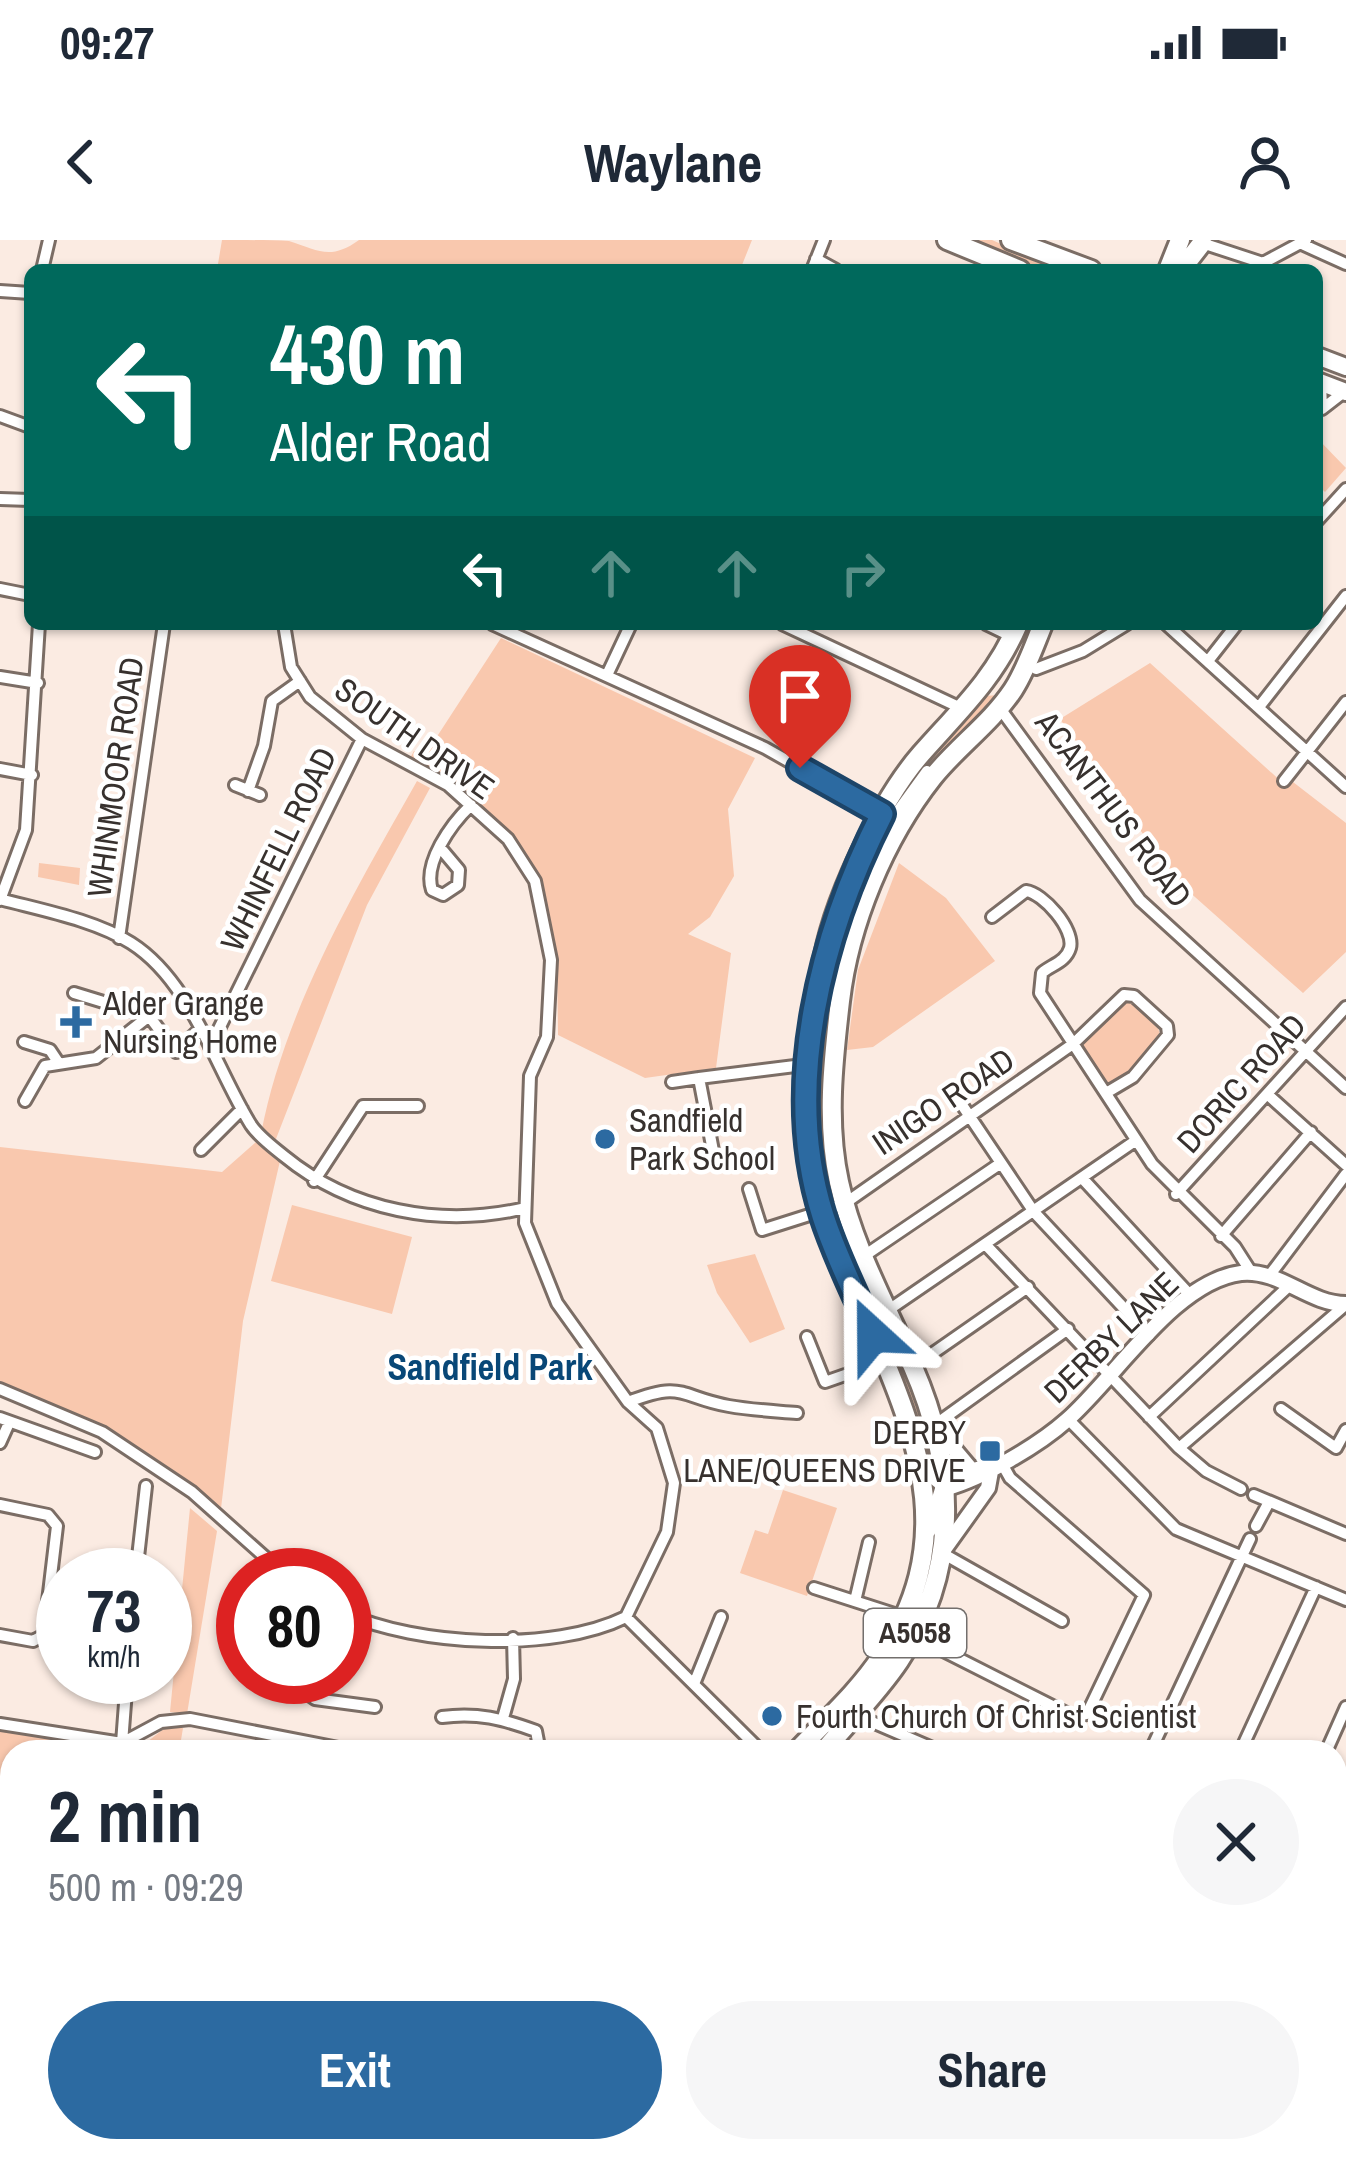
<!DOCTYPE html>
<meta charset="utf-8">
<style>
:root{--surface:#fff;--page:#f6f6f7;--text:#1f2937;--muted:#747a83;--accent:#2c6aa1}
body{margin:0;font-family:"Archivo Narrow",sans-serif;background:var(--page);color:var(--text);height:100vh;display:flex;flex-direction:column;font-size:45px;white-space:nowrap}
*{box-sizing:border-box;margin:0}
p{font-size:39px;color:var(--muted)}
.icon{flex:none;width:66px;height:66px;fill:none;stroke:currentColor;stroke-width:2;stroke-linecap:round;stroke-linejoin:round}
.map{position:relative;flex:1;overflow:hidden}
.details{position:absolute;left:0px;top:1500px;width:1347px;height:423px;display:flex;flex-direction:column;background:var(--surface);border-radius:36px 36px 0 0;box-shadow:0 3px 9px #0004}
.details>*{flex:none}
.guide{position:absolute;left:24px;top:24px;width:1299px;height:366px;border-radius:18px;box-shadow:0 3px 9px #0004;background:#00695c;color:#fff;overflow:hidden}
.speed{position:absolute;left:36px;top:1308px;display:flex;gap:24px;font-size:60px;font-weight:700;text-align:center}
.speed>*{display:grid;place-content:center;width:156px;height:156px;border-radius:50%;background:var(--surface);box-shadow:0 3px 9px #0004;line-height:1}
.speed small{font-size:30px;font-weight:400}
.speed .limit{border:18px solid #d22;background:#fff;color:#111}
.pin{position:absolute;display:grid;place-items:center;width:102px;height:102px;color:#fff;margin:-123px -51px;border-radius:50% 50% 50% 0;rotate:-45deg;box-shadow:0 0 12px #0007}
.pin .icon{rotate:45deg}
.me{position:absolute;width:132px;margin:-66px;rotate:336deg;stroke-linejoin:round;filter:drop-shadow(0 0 9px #0008)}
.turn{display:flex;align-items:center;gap:42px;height:252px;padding:0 48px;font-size:54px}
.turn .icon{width:156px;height:156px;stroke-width:2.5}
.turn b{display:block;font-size:84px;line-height:102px}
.lanes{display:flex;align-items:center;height:114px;padding:0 48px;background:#0003;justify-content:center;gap:60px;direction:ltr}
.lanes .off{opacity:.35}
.round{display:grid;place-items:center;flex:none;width:126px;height:126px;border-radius:63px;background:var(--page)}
.head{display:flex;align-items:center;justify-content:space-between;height:204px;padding:0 48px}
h1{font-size:72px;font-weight:700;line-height:90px}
.cta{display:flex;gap:24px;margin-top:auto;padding:24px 48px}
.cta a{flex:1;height:138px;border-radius:72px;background:var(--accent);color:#fff;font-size:48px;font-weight:700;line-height:138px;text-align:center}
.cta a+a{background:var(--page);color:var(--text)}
.status{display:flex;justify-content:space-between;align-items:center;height:84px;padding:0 60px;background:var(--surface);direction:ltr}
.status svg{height:33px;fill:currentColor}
header{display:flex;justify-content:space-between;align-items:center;height:156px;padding:0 48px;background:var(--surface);font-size:54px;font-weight:700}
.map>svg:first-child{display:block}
.green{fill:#f9c8ae}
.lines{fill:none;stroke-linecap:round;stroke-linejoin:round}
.street-casing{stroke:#7b6d65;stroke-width:16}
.secondary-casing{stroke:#7b6d65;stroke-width:20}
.primary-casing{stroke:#7b6d65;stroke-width:22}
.highway-casing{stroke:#7b6d65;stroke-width:24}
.street{stroke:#fff;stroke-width:10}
.secondary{stroke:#fff;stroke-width:14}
.primary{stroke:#fff;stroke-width:16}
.highway{stroke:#fff;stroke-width:18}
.route-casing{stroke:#1d4569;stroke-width:30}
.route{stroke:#2c6aa1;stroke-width:21}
.poi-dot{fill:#2c6aa1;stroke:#fff;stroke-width:4.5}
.labels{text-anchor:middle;stroke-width:9;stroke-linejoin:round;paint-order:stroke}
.shield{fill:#fff;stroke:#736f6d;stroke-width:3}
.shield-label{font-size:30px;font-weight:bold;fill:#37312e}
.street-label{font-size:33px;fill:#37312e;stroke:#fff}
.poi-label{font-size:33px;fill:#37312e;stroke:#fff;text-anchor:start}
.neighbourhood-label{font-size:36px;font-weight:bold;fill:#084777;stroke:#fff}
</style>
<div class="status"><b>09:27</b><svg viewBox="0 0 49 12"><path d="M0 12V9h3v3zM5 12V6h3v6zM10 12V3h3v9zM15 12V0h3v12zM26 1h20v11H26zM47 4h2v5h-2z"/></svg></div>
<header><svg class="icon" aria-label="back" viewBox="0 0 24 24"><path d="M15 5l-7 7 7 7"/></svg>Waylane<svg class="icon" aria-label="person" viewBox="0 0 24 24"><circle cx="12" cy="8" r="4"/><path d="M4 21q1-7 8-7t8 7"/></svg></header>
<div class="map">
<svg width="1346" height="1922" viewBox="0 0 1346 1922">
<rect width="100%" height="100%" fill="#fbebe2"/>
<path class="green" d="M222,0C242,0 269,0 289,1C318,10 330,21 359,0H752L740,30H217Z
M963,0H992L1060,30H1036Z
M1317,198L1346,228L1325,252L1317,244Z
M501,398L755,518L728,569L734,636L710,677L688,694L731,713L716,828L645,838L558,795L557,718L539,635L513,597L479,565L409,520L414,511L425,515Z
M1150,423L1284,544L1293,542L1346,583V712L1303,753L1177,641L1060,479Z
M999,455L910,547L906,544L985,456Z
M417,541L430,548L367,665L274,904L261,894C285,768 355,651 417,541Z
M877,612L849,685L834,955L824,958C810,838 813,718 877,612Z
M39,623L80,628L79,645L38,637Z
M899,623L946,658L995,721L873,807L847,810L858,730Z
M1123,762C1141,763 1155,777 1160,794L1130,834L1109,846L1081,805Z
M256,902L280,921L243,1081L220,1277C164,1211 79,1180 0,1148V907L222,932Z
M292,965L412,997L392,1074L271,1041Z
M842,976L915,1149L933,1220L832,981Z
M755,1014L785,1089L750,1103L717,1053L707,1025Z
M783,1250L837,1268L807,1356L740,1333L755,1290L768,1294Z
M190,1268L217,1291L187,1474L170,1472Z
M166,1487L183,1488L179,1512H12V1763L0,1761V1488L126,1510L142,1506Z
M774,1911H926L922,1922H775Z"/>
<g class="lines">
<defs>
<path id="street" d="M1202,3L1263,23L1306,0
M1304,5L1346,24
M816,19L836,30
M42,30L49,0
M812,30L824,0
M0,51L30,53
M1321,143L1322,169L1344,152
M0,176L30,187
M0,259L30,260
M1317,281L1346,249
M0,349L30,355
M284,384L291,427L310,457L362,499L448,545L508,599L535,641L551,720L547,797L530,836L525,983L557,1063L628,1162L657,1188L674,1243L667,1292L626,1377
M492,384L765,508L882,574L895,595
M782,384L963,469
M986,384L1013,397
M1166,384L1346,547
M1208,421L1237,384
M1036,429L1083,411L1127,384
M607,435L631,384
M0,437L38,443
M999,467L1140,660L1346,848
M1259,467L1346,356
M0,529L32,535
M1284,541L1346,462
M235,545L260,555
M248,551L264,506L272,461L300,441
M882,574L895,575L927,531
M443,611L459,630L458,645L443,655L432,650C423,623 451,584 471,565
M0,659C41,670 95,680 131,703C191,741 215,827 251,885C259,897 273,907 284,916C351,971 441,988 525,968
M0,660L26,590L39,384
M992,677L1026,651C1043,653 1075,689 1070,708C1066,722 1051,725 1042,733L1040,753L1152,924L1235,1007L1251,1032
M119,698L164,384
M74,753L149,776
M24,802L50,810L58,822
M210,807L362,499
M672,842L699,838
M952,850L1034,972L1149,1095
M1267,854L1346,925
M25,861L45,826L96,818L149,776L176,812L199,790
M201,910L242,869
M714,916L699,838L811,824
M1082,938L1190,1055
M314,941L363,866H418
M749,949L762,990L844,964L1073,804L1124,755L1134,756L1167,786L1168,795L1133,837L1106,853
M1176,954L1346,767
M1221,996L1311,892
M985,1004L1179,1208L1206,1231L1241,1249
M864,1016L1001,923
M1269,1036L1346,934
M887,1071L1135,901
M807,1097L825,1142L885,1121
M913,1127L1028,1047
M0,1149L102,1192L192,1252L285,1335
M628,1162C685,1140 679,1157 729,1166C751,1170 774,1171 797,1173
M1281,1169L1336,1208L1346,1190
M1149,1177L1290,1045
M0,1178L95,1212
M1068,1179L1176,1289L1346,1360
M936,1184L1068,1089
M0,1203L9,1183
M1179,1208L1343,1067
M1254,1255L1346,1294
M0,1265L48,1275L57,1286L44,1395L33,1401L0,1395
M1256,1286L1269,1262
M942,1313L1062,1381
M136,1335L146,1246
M814,1348L904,1377
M855,1361L869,1302
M345,1373C417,1406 553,1413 626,1377
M626,1377L762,1512
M914,1396L1074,1477L1087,1474L1144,1355L1010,1238L1001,1222
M268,1437L288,1440L315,1459L375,1467
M694,1444L721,1377
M851,1473L942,1512
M442,1477C477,1472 503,1479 536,1491L540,1512
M503,1478L514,1439L513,1398
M0,1484L122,1503L161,1482L190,1479L359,1512
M122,1503L127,1437
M1150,1512L1250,1299
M1240,1512L1316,1347
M1326,1512L1346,1467
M1340,1625L1346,1624
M1335,1720L1346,1727
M0,1778L12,1780
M1335,1801L1346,1807
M0,1802L12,1798
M0,1847L12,1846
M1335,1903L1346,1907
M471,1911L470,1918L490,1922
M1164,1916L1179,1922
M422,1918L450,1922
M93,1922L94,1911
M977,1922L980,1911
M1130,1922L1133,1911"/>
<path id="secondary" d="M938,1190L970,1228
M923,1228L947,1248C983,1238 1039,1205 1067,1180C1116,1137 1175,1041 1241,1033C1280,1029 1308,1064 1346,1064
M929,1290L946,1237L985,1227
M943,1311L988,1248L992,1226"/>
<path id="primary" d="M1317,116L1346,127
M1317,141L1346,152"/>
<path id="highway" d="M947,0L1020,30
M1011,0L1091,30
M1168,30L1180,0
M1181,30L1202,3
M796,1512C824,1482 858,1452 881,1417C956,1307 923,1209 875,1098C857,1057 834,1016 822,972C799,892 812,808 822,728C830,666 880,561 921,514C959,471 995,438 1018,384
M823,1512C848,1482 877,1454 899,1421C960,1330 956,1225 913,1127C887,1067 853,1007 839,942C826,883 833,821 840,761C849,684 884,599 933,537C957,507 991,483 1013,450C1026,430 1034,406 1043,384
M633,1922L635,1911
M652,1922L653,1911"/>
</defs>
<use href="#street" class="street-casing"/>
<use href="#secondary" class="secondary-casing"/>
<use href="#primary" class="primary-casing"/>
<use href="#highway" class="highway-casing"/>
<use href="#street" class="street"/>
<use href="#secondary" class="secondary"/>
<use href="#primary" class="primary"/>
<use href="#highway" class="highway"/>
</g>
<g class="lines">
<defs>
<path id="route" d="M800,528L882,574C822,692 781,845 823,976C836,1017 856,1055 873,1095"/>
</defs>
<use href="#route" class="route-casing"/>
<use href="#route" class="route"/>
</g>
<g class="poi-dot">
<path d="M70 764h12v12h12v12h-12v12h-12v-12h-12v-12h12z"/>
<circle cx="605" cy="899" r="12"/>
<rect x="978" y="1199" width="24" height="24" rx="6"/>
<circle cx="772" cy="1476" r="12"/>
</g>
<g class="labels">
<rect class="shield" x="864" y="1369" width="102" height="48" rx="9"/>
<g class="shield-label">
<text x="915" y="1403">A5058</text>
</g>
<g class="street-label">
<text transform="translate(415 498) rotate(35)" y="12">SOUTH DRIVE</text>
<text transform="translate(115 537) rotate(-82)" y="12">WHINMOOR ROAD</text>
<text transform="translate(1114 569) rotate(53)" y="12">ACANTHUS ROAD</text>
<text transform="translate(278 609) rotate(-64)" y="12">WHINFELL ROAD</text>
<text transform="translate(1241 843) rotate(-48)" y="12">DORIC ROAD</text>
<text transform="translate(943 861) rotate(-34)" y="12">INIGO ROAD</text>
<text transform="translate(1111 1097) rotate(-44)" y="12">DERBY LANE</text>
</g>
<g class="poi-label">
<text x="103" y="775">Alder Grange<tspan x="103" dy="38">Nursing Home</tspan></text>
<text x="629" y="892">Sandfield<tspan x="629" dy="38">Park School</tspan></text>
<text x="966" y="1204" text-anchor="end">DERBY<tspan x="966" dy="38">LANE/QUEENS DRIVE</tspan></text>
<text x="796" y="1488">Fourth Church Of Christ Scientist</text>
</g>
<g class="neighbourhood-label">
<text x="490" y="1140">Sandfield Park</text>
</g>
</g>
</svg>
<div class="speed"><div>73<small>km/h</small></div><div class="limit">80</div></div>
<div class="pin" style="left:800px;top:528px;background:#d93025"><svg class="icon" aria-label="arrive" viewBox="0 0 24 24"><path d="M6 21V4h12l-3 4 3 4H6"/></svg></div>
<svg class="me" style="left:873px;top:1095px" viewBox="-20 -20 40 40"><path d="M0-17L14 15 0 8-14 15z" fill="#2c6aa1" stroke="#fff" stroke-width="4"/></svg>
<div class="guide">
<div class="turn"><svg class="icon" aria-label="left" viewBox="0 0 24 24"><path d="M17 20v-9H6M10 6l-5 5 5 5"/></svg><div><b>430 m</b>Alder Road</div></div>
<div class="lanes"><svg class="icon" aria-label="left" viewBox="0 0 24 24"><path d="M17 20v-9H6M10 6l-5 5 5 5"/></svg><svg class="icon off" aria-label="ahead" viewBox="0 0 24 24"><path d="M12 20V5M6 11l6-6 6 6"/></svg><svg class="icon off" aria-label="ahead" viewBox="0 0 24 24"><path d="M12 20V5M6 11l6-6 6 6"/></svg><svg class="icon off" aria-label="right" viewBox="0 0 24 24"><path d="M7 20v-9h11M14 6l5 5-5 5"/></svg></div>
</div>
<section class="details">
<div class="head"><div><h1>2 min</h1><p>500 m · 09:29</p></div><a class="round"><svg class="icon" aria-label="close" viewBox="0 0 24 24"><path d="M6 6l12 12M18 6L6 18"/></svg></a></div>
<div class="cta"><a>Exit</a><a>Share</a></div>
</section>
</div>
